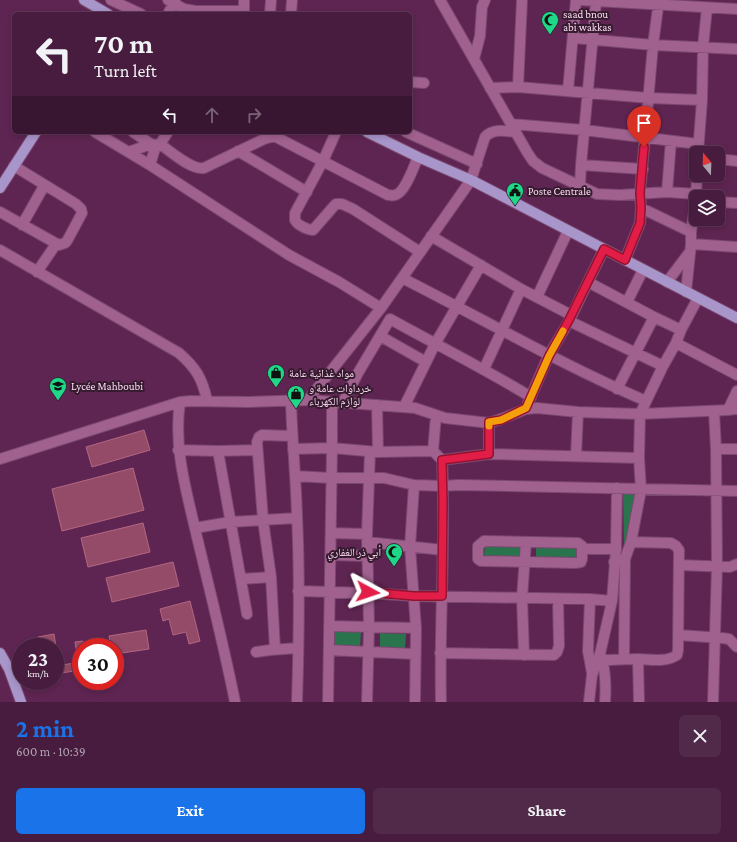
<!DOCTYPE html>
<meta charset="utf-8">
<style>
:root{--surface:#471c3e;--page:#512949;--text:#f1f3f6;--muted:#b0a1b0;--line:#5f3a58;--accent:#1a73e8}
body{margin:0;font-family:"Crimson Pro","Noto Naskh Arabic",serif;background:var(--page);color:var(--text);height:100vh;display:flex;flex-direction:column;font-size:15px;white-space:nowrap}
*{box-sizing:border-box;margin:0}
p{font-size:13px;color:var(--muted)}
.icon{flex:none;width:22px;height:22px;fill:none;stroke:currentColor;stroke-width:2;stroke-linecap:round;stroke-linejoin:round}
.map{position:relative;height:702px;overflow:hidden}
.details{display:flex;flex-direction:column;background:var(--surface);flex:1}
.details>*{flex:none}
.hud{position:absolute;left:12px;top:12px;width:400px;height:122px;border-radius:6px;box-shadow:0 2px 6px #0003,0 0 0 1px var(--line);background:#471c3e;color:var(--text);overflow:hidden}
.needle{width:26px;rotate:341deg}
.fabs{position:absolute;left:689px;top:146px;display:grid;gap:8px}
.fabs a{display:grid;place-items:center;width:36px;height:36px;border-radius:6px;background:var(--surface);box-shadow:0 2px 6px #0003,0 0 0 1px var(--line);font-size:20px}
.speed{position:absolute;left:12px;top:638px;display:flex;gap:8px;font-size:20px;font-weight:700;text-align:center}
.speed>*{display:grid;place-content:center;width:52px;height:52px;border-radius:50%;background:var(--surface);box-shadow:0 2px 6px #0003,0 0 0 1px var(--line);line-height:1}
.speed small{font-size:10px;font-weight:400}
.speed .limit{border:6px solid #d22;background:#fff;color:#111}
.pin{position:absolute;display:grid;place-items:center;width:34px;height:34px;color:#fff;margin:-41px -17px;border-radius:50% 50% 50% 0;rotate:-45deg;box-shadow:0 0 4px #0007}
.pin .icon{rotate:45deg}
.me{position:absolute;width:44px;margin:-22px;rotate:95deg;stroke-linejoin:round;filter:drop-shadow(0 0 3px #0008)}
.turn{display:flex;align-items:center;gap:14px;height:84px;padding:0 16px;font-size:18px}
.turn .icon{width:52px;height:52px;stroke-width:2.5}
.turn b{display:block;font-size:28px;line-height:34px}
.lanes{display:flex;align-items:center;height:38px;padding:0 16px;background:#0003;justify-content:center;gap:20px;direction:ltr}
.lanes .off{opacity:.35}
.round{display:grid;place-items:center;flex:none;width:42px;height:42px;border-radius:6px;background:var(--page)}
.head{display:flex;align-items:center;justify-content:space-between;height:68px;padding:0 16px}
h1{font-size:24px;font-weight:700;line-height:30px;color:var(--accent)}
.primary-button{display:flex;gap:8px;margin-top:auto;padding:8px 16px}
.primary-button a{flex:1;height:46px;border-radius:6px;background:var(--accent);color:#fff;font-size:16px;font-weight:700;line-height:46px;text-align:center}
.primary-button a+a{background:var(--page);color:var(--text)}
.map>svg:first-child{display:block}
.green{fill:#29744d}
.building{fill:#944b67;stroke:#b36783}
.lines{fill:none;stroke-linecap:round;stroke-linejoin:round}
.minor-casing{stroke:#7a476f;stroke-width:12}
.major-casing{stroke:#7a476f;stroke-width:12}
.minor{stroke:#a0618f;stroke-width:10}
.major{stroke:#a895ca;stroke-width:10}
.route-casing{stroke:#92132f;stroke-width:10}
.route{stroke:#e11d48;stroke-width:7}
.slow{stroke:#f59e0b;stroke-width:7}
.labels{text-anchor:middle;stroke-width:4;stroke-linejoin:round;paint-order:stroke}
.poi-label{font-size:11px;fill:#fdd9f2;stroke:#351b2e;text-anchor:start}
</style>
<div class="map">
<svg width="737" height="702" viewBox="0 0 737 702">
<rect width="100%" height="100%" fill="#5f2552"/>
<path class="green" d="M623,493L639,495L624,549Z
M485,543L523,544V558L484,556Z
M536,544L579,546L578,560L536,558Z
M334,631L361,632L360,648L334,647Z
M380,633L406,634L405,649L380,648Z"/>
<path class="building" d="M144,430L150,450L92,467L86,447Z
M133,468L144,510L62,531L52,489Z
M143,523L150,552L88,567L81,538Z
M173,562L179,586L112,602L106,578Z
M190,601L200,641L189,644L186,632L173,635L169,619L163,621L160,609Z
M146,630L149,649L115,654V647H111L109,636Z
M54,634L56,647H39L38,637Z
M83,641L84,647H81V662H78L75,642Z
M81,662V670L55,674V666Z"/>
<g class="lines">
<defs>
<path id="minor" d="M111,0L141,14
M168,0L184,9L195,11L198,14
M440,0L527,152L533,161L542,168L597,194L620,195L667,192L696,194
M579,0L737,9
M195,11H244
M168,14L175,0
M244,14V0
M270,14L271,0
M291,14L292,0
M574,38L653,45L737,49
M474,59L480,36L482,7L485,0
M410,82L424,83
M518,87L522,0
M490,88L518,87L649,98L702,100
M568,91L576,0
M511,124L584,130L698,144
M95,132L150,165L289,255L339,282L381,308
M133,132L151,144
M336,132L323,161L295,213C295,215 295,218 295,220C297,225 308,230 313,230L334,206L336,204H342L353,209L420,252
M406,132L477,164
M160,144C170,151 191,170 204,168L264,139L271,137H276L388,195C391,195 393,196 395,195C405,193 414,166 418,157
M238,151L307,192
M129,152L151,144L156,145
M698,153L702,100L703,47L707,8
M718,159L737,161
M150,165L156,145L160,144L168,132
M581,165L643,169
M580,186L581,165L596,2
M667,192L671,141
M696,197L697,175
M718,202L737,203
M641,208L691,232
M0,212L59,245L65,243L67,241L82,213L81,209L76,204L14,166
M22,225L44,186
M431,236L521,289L571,315
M691,244L737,247
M0,250L179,353C196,368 202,378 207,400
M625,260L640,223L641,208L640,193L653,45L659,0
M37,272L56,244
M402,278C483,319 562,365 646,401
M588,282L654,317L681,330
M667,282L689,253
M686,292L691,244V232L696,198
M537,297L568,231
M627,302L643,270
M569,321L663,366
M380,336L426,362
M676,343L737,375
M484,369L521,289
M617,389L654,317
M737,391L728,410L737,409
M308,400L415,408L445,418L489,423L501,419L526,409L537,408L578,412L640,414L728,410
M291,401C292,440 296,478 297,516C300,578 299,640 297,702
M180,402C173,448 187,493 197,537C210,592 224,646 235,702
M343,402L358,373L390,319C437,345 485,369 531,397
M528,403L549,355L569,321L604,249
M377,405L378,452
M404,407L435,344L481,265
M293,449L332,448L378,452L433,451L442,460C446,540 439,621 441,702
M716,449H737
M178,450L218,451L257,450
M218,451L247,614
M433,451L436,416
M489,454V423
M576,456L578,412
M0,459L180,402L191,401L249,402L308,400L381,308L471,180L485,137C493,128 505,131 516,132
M442,460L489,454L639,458
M295,476L331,478H384L414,485L443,486L458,485L737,491
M414,485L410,547L416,628L415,702
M195,528L230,522L297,518
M331,533L367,534
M484,541L578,543L582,546V559L581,562L575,563L481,561L478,559V546Z
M367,542L443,550
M583,549H616
M331,555L367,556
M614,562L625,559L631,542L641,490L639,458L640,414L663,366L676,343L681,330L698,298
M679,565L730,567L737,564
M242,579L271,577
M298,591L368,593L414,596L590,599L612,601
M590,599L588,651L592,673
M329,626L416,628
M678,635L722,638L729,639L737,647
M275,649L271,577L263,520L257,442L259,437L262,435L292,436
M329,650L415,654
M256,652L270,650L298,648
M440,653L554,655L557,652L559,646L558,599
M600,654L612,601L616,549L617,488
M524,655L522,598L526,542
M624,659L625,559
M638,659L639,702
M603,660C614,660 626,659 637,659C649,659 666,663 677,655L678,650L679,550L676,546L671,543L631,542
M328,702L332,448V402
M367,702L369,627L367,534L370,452
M589,702L592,675L600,654C606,668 606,686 605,702
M713,702L717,566L716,449L714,411"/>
<path id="major" d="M84,0L108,14
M367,132L418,157L471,180L737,318
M0,188L36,132
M0,653L9,669L21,702"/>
</defs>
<use href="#minor" class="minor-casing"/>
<use href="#major" class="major-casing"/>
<use href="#minor" class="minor"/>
<use href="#major" class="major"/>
</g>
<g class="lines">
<defs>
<path id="route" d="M368,592L414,596H442L443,502L442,460L489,454V422L501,420L526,408L549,356L569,320L604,249L625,260L640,223L641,208L640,193L644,147"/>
</defs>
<use href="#route" class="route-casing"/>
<use href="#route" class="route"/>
<path class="slow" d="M489,426V422L501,420L526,408L549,356L563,331"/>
</g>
<defs>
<symbol id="mosque-pin" viewBox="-11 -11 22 30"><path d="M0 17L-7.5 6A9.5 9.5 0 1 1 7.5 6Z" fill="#1ed888" stroke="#351b2e"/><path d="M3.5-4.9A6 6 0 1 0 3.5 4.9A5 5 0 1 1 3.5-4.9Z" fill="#111"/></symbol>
<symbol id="civic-pin" viewBox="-11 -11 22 30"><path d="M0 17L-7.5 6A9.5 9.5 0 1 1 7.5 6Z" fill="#1ed888" stroke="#351b2e"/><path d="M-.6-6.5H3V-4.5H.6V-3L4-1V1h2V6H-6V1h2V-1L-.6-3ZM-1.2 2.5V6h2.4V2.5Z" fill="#111"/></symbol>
<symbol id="shop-pin" viewBox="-11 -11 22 30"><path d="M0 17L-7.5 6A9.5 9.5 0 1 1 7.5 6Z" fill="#1ed888" stroke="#351b2e"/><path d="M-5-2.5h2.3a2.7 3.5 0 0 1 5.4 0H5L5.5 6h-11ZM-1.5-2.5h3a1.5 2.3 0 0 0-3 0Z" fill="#111"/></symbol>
<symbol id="school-pin" viewBox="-11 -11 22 30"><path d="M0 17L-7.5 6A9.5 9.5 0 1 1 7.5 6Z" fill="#1ed888" stroke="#351b2e"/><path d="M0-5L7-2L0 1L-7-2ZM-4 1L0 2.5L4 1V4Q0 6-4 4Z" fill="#111"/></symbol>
</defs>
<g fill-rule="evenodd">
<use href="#mosque-pin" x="540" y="10" width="20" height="27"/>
<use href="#civic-pin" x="505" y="181" width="20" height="27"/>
<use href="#shop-pin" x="266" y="363" width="20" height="27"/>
<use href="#school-pin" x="48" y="376" width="20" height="27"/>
<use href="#shop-pin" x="286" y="384" width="20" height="27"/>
<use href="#mosque-pin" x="384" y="542" width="20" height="27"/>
</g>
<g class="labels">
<g class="poi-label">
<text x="563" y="18">saad bnou<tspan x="563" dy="13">abi wakkas</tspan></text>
<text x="528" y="195">Poste Centrale</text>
<text x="289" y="377">مواد غذائية عامة</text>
<text x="71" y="390">Lycée Mahboubi</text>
<text x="309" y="392">خرداوات عامة و<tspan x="309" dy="13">لوازم الكهرباء</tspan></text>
<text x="381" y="556" text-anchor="end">أبي ذر الغفاري</text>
</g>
</g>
</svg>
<div class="fabs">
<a><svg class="needle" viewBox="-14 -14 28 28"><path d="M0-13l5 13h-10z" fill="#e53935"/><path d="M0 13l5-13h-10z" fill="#b0a1b0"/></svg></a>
<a><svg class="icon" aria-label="layers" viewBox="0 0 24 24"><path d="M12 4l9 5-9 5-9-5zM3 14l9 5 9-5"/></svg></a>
</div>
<div class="speed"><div>23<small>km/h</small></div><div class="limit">30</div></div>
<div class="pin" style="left:644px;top:147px;background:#d93025"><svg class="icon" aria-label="arrive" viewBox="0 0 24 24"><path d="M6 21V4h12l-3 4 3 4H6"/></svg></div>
<svg class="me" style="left:368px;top:592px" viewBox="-20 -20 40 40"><path d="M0-17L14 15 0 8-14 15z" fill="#e11d48" stroke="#fff" stroke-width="4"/></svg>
<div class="hud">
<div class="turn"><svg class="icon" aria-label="left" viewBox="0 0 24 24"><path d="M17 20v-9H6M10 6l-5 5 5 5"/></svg><div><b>70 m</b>Turn left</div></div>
<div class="lanes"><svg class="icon" aria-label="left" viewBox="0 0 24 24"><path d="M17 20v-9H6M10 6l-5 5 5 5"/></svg><svg class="icon off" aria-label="ahead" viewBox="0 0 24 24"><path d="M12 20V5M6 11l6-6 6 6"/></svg><svg class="icon off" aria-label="right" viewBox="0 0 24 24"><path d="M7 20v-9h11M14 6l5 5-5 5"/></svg></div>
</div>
</div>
<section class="details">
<div class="head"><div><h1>2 min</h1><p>600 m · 10:39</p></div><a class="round"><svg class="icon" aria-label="close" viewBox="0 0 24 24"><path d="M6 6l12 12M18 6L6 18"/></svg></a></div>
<div class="primary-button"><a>Exit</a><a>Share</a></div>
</section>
